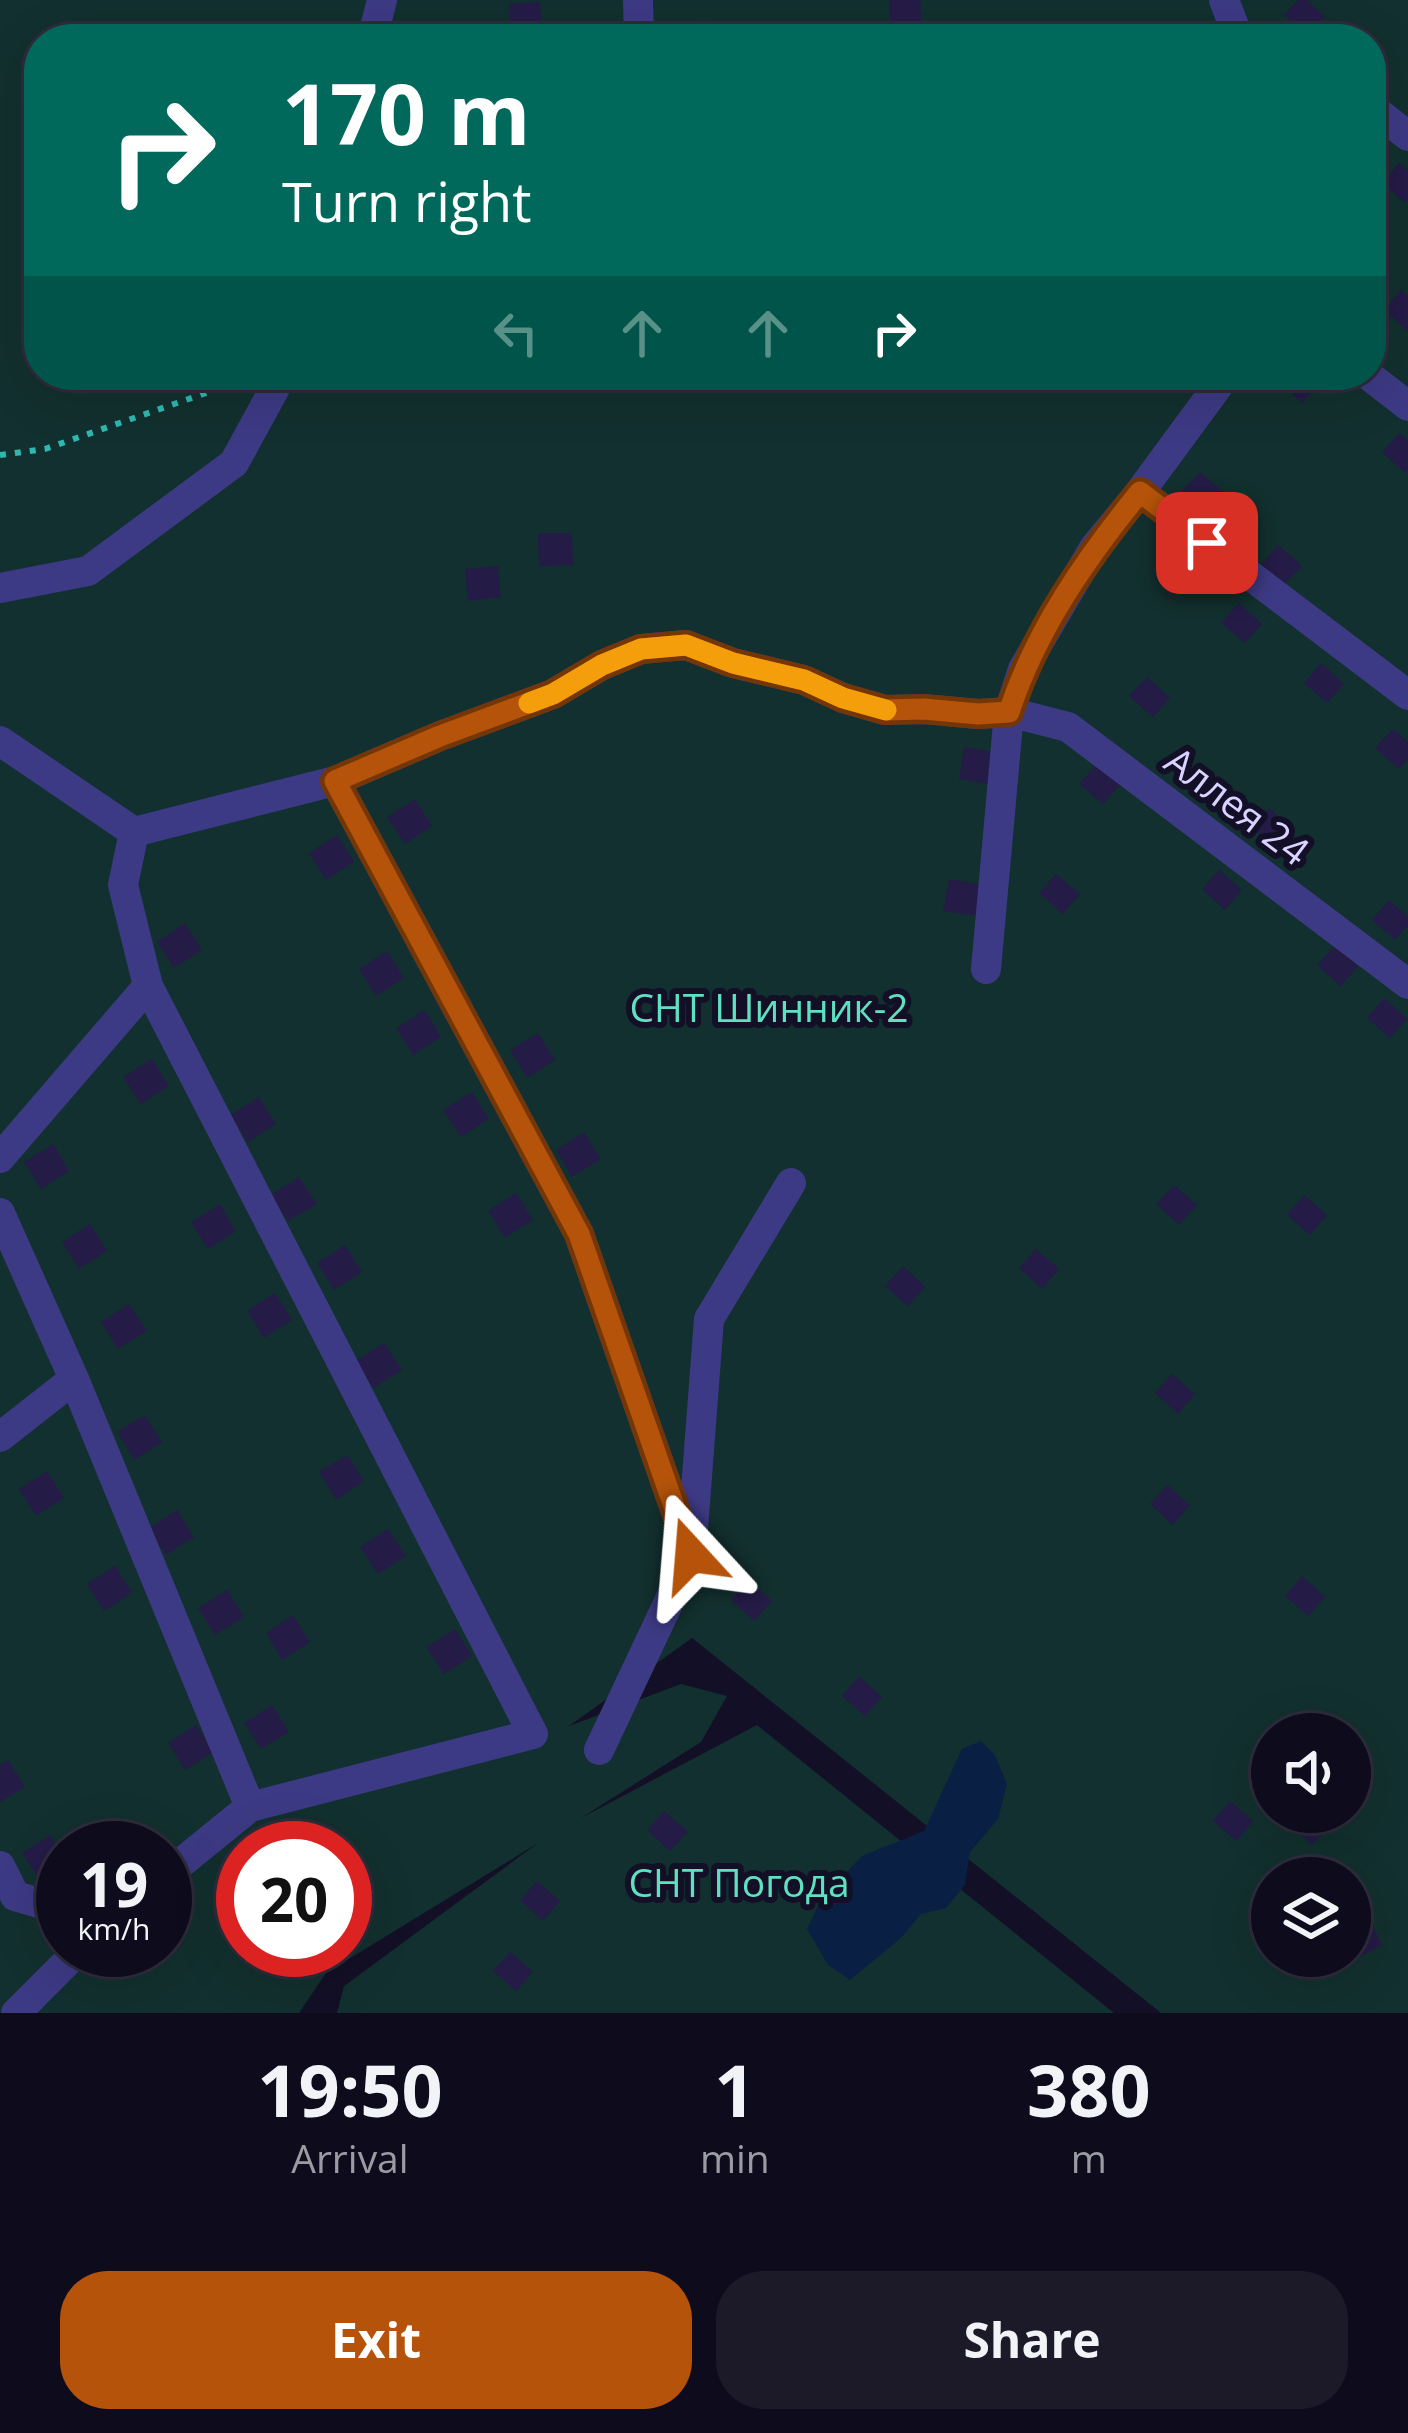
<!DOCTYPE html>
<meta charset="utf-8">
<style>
:root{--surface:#0e0b1c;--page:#1c1929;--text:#f1f3f6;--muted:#9b9ba3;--line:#2e2b3b;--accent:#b45309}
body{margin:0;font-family:"Open Sans",sans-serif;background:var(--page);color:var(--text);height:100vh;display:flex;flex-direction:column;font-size:45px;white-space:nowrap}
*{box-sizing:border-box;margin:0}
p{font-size:39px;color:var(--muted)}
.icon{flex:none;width:66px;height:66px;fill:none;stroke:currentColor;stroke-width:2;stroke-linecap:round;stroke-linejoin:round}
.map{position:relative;height:2013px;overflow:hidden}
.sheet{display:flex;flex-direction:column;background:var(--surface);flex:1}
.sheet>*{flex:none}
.top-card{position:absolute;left:24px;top:24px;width:1362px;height:366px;border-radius:48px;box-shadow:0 12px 48px #0002,0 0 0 3px var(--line);background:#00695c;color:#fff;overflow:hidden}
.buttons{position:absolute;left:1251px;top:1713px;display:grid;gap:24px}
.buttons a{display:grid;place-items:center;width:120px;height:120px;border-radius:50%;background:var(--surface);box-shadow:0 12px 48px #0002,0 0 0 3px var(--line);font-size:60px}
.speed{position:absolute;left:36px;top:1821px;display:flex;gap:24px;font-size:60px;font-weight:700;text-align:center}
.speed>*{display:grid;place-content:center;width:156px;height:156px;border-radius:50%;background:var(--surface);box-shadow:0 12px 48px #0002,0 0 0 3px var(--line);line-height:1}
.speed small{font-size:30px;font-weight:400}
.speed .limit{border:18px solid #d22;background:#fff;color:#111}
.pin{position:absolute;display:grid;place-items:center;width:102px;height:102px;color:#fff;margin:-51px;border-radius:24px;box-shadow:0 6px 18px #0006}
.me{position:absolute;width:132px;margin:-66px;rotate:341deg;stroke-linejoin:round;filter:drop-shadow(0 0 9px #0008)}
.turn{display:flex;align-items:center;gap:42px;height:252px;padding:0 60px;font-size:54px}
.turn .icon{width:156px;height:156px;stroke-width:2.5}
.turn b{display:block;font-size:84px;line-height:102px}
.lanes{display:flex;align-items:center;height:114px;padding:0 60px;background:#0003;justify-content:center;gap:60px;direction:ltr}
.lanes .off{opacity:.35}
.eta{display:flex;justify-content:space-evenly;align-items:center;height:204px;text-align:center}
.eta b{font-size:72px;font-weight:700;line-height:84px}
.button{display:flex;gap:24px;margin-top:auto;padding:24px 60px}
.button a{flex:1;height:138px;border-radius:48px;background:var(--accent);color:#fff;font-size:48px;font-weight:700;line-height:138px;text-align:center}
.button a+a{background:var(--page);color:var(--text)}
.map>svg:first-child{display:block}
.green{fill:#12302f;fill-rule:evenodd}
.water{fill:#0a1f44}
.building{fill:#241b47}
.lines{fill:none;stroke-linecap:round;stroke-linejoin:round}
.path{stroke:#2fb8b0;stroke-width:6;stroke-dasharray:6 9;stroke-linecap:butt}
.minor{stroke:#3d3a85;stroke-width:30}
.route-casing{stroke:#753606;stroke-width:30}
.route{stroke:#b45309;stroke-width:21}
.slow{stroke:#f59e0b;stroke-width:21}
.labels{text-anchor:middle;stroke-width:12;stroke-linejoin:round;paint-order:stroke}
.street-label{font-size:39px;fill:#d9d4ff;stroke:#130f26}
.park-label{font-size:39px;fill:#5fe0c0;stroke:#130f26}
</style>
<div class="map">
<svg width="1408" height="2013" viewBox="0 0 1408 2013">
<rect width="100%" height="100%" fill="#130f26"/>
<path class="green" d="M0,0H1408V2013H1161L692,1638L569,1726L681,1684L727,1696L701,1742L581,1818L757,1725L1114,2013H337L344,1986L538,1843L326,1973L299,2013H0ZM39,39H1371V375H39ZM1272,1734H1350V1812H1272ZM63,1848H165V1950H63ZM243,1848H345V1950H243ZM1272,1878H1350V1956H1272Z"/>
<path class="water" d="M981,1741L995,1755L1007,1784L998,1819L970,1852L965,1885L946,1908L921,1914L901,1938L850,1980L828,1965L807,1929L822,1898L862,1856L924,1831L962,1749Z"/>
<path class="building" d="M889,0H920L922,29L891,31Z
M1298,0H1306L1325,16L1308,36L1284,15Z
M540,2L542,39H511L509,4Z
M708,20L709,39H678L677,23Z
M1371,66L1386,80L1371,98Z
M1371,147L1387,161L1371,180Z
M1399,163L1408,171V199L1405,203L1382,183Z
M31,203L39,205V243L23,240Z
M1401,290L1408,296V331L1384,310Z
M1285,375H1309L1319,383L1302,403L1279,382Z
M1400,433L1408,441V470L1405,473L1382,452Z
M1200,472L1223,492L1206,512L1182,491Z
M538,533H572L573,565L539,566Z
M1278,545L1302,566L1284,585L1261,565Z
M498,566L501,597L468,601L465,569Z
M1239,603L1262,624L1245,643L1221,623Z
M1321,663L1344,684L1327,703L1304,683Z
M1147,677L1170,698L1153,717L1129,696Z
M1393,729L1408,742V758L1399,769L1375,748Z
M964,747L1001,753L995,785L959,779Z
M1097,764L1120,785L1103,804L1079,784Z
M415,799L432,826L405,844L387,817Z
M1269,808L1292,829L1275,848L1251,827Z
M337,835L354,862L326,880L309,853Z
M1219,870L1242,890L1225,910L1202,889Z
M1056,874L1080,894L1063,914L1039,893Z
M949,879L985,885L980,916L943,911Z
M1389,900L1408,917V925L1395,940L1372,920Z
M185,923L202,950L174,968L157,942Z
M1335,946L1358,966L1341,986L1317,965Z
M387,951L404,978L376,996L359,969Z
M1384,998L1407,1019L1390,1038L1367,1018Z
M425,1010L441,1037L413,1055L396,1028Z
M538,1033L555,1060L527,1078L510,1050Z
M152,1059L169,1086L141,1104L123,1077Z
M472,1092L489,1119L461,1137L443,1110Z
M259,1097L276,1124L248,1142L231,1115Z
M584,1132L601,1159L572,1177L556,1150Z
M53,1144L69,1171L41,1189L24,1162Z
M299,1177L317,1204L288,1221L271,1195Z
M1174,1185L1197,1205L1179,1225L1156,1204Z
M516,1193L533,1220L505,1238L488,1211Z
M1304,1195L1327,1215L1310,1235L1287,1215Z
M220,1204L236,1231L208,1249L191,1222Z
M90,1224L107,1251L79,1269L62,1242Z
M345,1245L362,1272L334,1290L317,1263Z
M1036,1249L1059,1269L1042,1289L1019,1268Z
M903,1266L925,1287L908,1306L885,1286Z
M275,1293L292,1320L264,1338L247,1311Z
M129,1304L147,1331L118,1349L101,1322Z
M384,1343L402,1370L373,1388L356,1361Z
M1172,1374L1195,1394L1178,1414L1155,1393Z
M145,1415L162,1442L134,1460L117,1432Z
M347,1455L364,1481L336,1500L319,1472Z
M47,1471L64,1498L36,1516L19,1489Z
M1167,1485L1190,1505L1173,1525L1150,1504Z
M177,1510L194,1537L166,1555L149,1528Z
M388,1529L406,1556L378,1574L360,1547Z
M115,1566L132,1593L104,1611L87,1584Z
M1302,1576L1325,1597L1308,1616L1285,1596Z
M749,1581L772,1601L754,1621L731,1600Z
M227,1590L244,1617L215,1635L198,1608Z
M293,1615L310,1642L282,1660L266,1633Z
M455,1629L472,1656L444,1674L426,1647Z
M859,1676L882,1697L865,1716L842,1696Z
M272,1705L289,1732L261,1749L244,1723Z
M196,1725L213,1752L185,1770L168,1743Z
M8,1760L25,1787L0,1802V1765Z
M1230,1801L1253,1821L1236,1841L1213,1821Z
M664,1811L688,1832L670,1851L647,1830Z
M1301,1812H1315L1330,1826L1312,1845L1290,1824Z
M50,1835L63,1856V1864L39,1879L22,1853Z
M537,1881L560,1901L543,1921L520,1900Z
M1368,1917L1382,1945L1359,1957L1350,1939V1926Z
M510,1952L533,1972L516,1991L493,1971Z"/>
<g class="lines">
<path class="path" d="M422,375H442
M0,455L45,449L243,380"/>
<path class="minor" d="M638,0L639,39
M1224,0L1239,39
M372,39L382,0
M1371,107L1408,136
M1368,375L1408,406
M1140,492L1408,695
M0,588L88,571L234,463L282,375
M0,741L134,832
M335,781L579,1234L691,1555
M986,969L1009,712L1023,669L1094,548L1140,492L1226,375
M0,1158L148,986
M0,1213L74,1379L250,1807
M0,1437L74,1379
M599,1750L691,1555L709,1319L791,1183
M0,1866L15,1896L63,1910
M165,1876L250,1807L533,1734L148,986L123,885L134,832L335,781L440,736L553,694L602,665L641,649L686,645L733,663L804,680L843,698L885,710L924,709L978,714L1009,712L1068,727L1408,984
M16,2013L79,1950"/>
</g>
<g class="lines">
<defs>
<path id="route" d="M691,1555L579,1234L335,781L440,736L553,694L602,665L641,649L686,645L733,663L804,680L843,698L885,710L924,709L978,714L1009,712C1036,630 1086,558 1140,492L1207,543"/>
</defs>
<use href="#route" class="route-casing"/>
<use href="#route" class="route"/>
<path class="slow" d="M529,703L553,694L602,665L641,649L686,645L733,663L804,680L843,698L886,710"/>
</g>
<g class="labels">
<g class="street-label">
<text transform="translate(1237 806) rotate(37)" y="14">Аллея 24</text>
</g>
<g class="park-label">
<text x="769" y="1022">СНТ Шинник-2</text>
<text x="739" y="1897">СНТ Погода</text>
</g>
</g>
</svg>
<div class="buttons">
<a><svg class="icon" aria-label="sound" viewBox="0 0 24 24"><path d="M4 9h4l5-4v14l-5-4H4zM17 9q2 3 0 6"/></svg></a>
<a><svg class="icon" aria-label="layers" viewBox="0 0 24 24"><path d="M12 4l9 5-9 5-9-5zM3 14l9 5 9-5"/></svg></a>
</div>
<div class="speed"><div>19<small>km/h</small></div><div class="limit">20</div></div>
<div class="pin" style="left:1207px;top:543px;background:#d93025"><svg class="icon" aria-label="arrive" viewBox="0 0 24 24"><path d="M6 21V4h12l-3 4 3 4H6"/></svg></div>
<svg class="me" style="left:691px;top:1555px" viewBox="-20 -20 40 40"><path d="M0-17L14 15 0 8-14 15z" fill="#b45309" stroke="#fff" stroke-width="4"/></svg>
<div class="top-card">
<div class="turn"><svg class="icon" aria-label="right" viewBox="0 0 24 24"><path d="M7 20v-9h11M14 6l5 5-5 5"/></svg><div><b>170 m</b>Turn right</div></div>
<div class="lanes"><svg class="icon off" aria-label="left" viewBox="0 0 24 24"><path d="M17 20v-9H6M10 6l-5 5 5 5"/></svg><svg class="icon off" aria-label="ahead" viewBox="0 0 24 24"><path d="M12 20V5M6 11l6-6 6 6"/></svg><svg class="icon off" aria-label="ahead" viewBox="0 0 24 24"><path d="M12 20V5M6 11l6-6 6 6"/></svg><svg class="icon" aria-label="right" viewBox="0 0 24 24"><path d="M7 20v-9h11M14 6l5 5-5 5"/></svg></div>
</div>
</div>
<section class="sheet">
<div class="eta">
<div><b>19:50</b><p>Arrival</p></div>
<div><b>1</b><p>min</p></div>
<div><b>380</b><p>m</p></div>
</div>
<div class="button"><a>Exit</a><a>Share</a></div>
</section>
